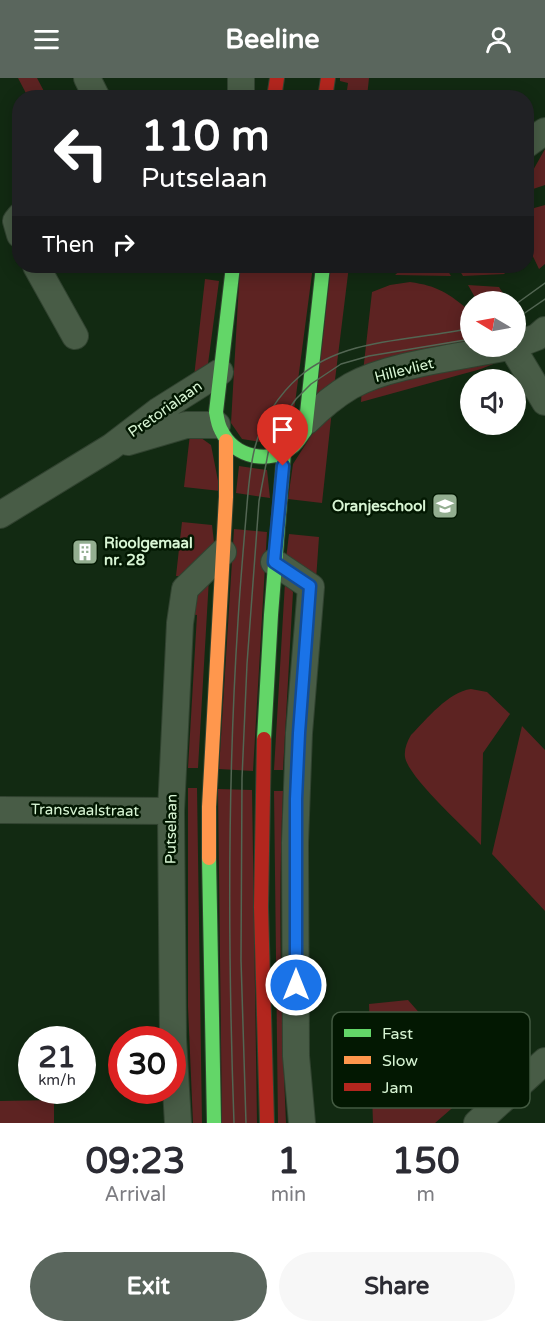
<!DOCTYPE html>
<style>
:root{--surface:#fff;--page:#f7f7f7;--text:#2b2b33;--muted:#7c7c81;--accent:#5a665d}
body{margin:0;font-family:"Varela Round",sans-serif;background:var(--page);color:var(--text);height:100vh;display:flex;flex-direction:column;font-size:22px;white-space:nowrap}
*{box-sizing:border-box;margin:0}
p{font-size:20px;color:var(--muted)}
.icon{flex:none;width:33px;height:33px;fill:none;stroke:currentColor;stroke-width:2;stroke-linecap:round;stroke-linejoin:round}
.map{position:relative;height:1045px;overflow:hidden}
.drawer{display:flex;flex-direction:column;background:var(--surface);flex:1}
.drawer>*{flex:none}
.guide{position:absolute;left:12px;top:12px;width:522px;height:183px;border-radius:24px;box-shadow:0 3px 15px #0003;background:#202124;color:#fff;overflow:hidden}
.needle{width:39px;rotate:280deg}
.fabs{position:absolute;left:460px;top:213px;display:grid;gap:12px}
.fabs a{display:grid;place-items:center;width:66px;height:66px;border-radius:50%;background:var(--surface);box-shadow:0 3px 15px #0003;font-size:30px}
.speed{position:absolute;left:18px;top:948px;display:flex;gap:12px;font-size:30px;font-weight:700;text-align:center}
.speed>*{display:grid;place-content:center;width:78px;height:78px;border-radius:50%;background:var(--surface);box-shadow:0 3px 15px #0003;line-height:1}
.speed small{font-size:15px;font-weight:400}
.speed .limit{border:9px solid #d22;background:#fff;color:#111}
.pin{position:absolute;display:grid;place-items:center;width:51px;height:51px;color:#fff;margin:-62px -26px;border-radius:50% 50% 50% 0;rotate:-45deg;box-shadow:0 0 6px #0007}
.pin .icon{rotate:45deg}
.me{position:absolute;width:66px;margin:-33px;rotate:0deg;stroke-linejoin:round;filter:drop-shadow(0 0 4px #0008)}
.turn{display:flex;align-items:center;gap:21px;height:126px;padding:0 30px;font-size:27px}
.turn .icon{width:78px;height:78px;stroke-width:2.5}
.turn b{display:block;font-size:42px;line-height:51px}
.then{display:flex;align-items:center;height:57px;padding:0 30px;background:#0003;gap:12px;font-size:22px}
.eta{display:flex;justify-content:space-evenly;align-items:center;height:102px;text-align:center}
.eta b{font-size:36px;font-weight:700;line-height:42px}
.button{display:flex;gap:12px;margin-top:auto;padding:12px 30px}
.button a{flex:1;height:69px;border-radius:36px;background:var(--accent);color:#fff;font-size:24px;font-weight:700;line-height:69px;text-align:center}
.button a+a{background:var(--page);color:var(--text)}
header{display:flex;justify-content:space-between;align-items:center;height:78px;padding:0 30px;background:var(--accent);color:#fff;font-size:27px;font-weight:700}
.map>svg:first-child{display:block}
.green{fill:#5d2322}
.lines{fill:none;stroke-linecap:round;stroke-linejoin:round}
.street-casing{stroke:#314330;stroke-width:28}
.fast-casing{stroke:#314330;stroke-width:16}
.slow-casing{stroke:#314330;stroke-width:16}
.jam-casing{stroke:#314330;stroke-width:16}
.street{stroke:#485c46;stroke-width:26}
.fast{stroke:#63d668;stroke-width:14}
.slow{stroke:#ff974d;stroke-width:14}
.jam{stroke:#b3261e;stroke-width:14}
.tram{stroke:#536653;stroke-width:1.5}
.route-casing{stroke:#114b97;stroke-width:15}
.route{stroke:#1a73e8;stroke-width:10}
.labels{text-anchor:middle;stroke-width:5;stroke-linejoin:round;paint-order:stroke}
.street-label{font-size:15px;fill:#d8f5d4;stroke:#031802}
.poi-label{font-size:15px;font-weight:bold;fill:#d8f5d4;stroke:#031802;text-anchor:end}
.key{fill:#031802;stroke:#435a41;stroke-width:1.5}
.key-label{font-size:16px;fill:#d8f5d4}
</style>
<header><svg class="icon" aria-label="menu" viewBox="0 0 24 24"><path d="M4 6h16M4 12h16M4 18h16"/></svg>Beeline<svg class="icon" aria-label="person" viewBox="0 0 24 24"><circle cx="12" cy="8" r="4"/><path d="M4 21q1-7 8-7t8 7"/></svg></header>
<div class="map">
<svg width="545" height="1045" viewBox="0 0 545 1045">
<rect width="100%" height="100%" fill="#122a12"/>
<path class="green" d="M18,0H37L47,19H28Z
M340,0H369L367,19H346L348,5L340,3Z
M545,71V107L527,113V103Z
M545,127V186L539,191L527,166V132Z
M240,188H313L292,348L272,366L242,361L231,345Z
M331,188H349L334,310L316,322Z
M405,188H445L451,198L395,197Z
M457,188H498L505,196L463,198Z
M205,201L219,203L208,286L194,299Z
M410,204C438,208 448,215 470,233L471,268L363,294L372,214L390,207Z
M468,207L499,209L508,223H477Z
M496,280L498,284L481,291L361,324L362,310Z
M332,332L322,425L288,421L293,386L316,350Z
M190,356L197,357L211,367L220,413L184,409Z
M239,388L267,392L270,420L236,415Z
M182,444L212,447L215,473L187,498H176Z
M234,451L267,454L253,693L219,691Z
M289,456L319,459L316,502L286,481Z
M209,500L198,690H188L197,537L189,536V522Z
M285,504L293,514L283,692H274Z
M471,611L487,614L510,636L483,675L481,767C465,750 408,699 405,679C404,671 407,664 411,657C427,641 448,614 471,611Z
M522,648L545,672V833L492,776Z
M188,710H197L202,1045H193L188,929Z
M218,711L252,712L257,1045H222Z
M274,713H283C278,824 281,934 286,1045H278Z
M408,922L481,1005L435,1045H373L369,926Z
M54,1022V1045H0V1023Z"/>
<g class="lines">
<defs>
<path id="street" d="M87,0L97,20
M241,20V0
M526,67L545,53
M20,138L16,143L20,157
M36,188L75,258
M516,267L537,259L545,252
M512,269L545,324
M307,343C320,330 334,318 351,308C393,285 464,279 512,268
M128,364L186,347H217
M0,437L111,369L158,333L220,294
M274,484L311,509L299,655L295,765L296,978L302,1045
M0,732L171,733
M178,1045L173,961L171,733L180,545L185,511L223,474
M477,1045L545,983"/>
<path id="fast" d="M233,188L216,334C217,340 218,347 221,352C234,380 270,387 293,368C298,364 301,358 305,353L323,188
M264,661L271,537L284,374
M209,780L214,1045"/>
<path id="slow" d="M209,780V729L226,419V363"/>
<path id="jam" d="M274,20L277,0
M325,20L328,0
M264,661L261,829L267,1045"/>
</defs>
<use href="#street" class="street-casing"/>
<use href="#fast" class="fast-casing"/>
<use href="#slow" class="slow-casing"/>
<use href="#jam" class="jam-casing"/>
<use href="#street" class="street"/>
<use href="#fast" class="fast"/>
<use href="#slow" class="slow"/>
<use href="#jam" class="jam"/>
<path class="tram" d="M516,226L545,205
M516,241L545,221
M234,1045C228,878 227,711 238,543C240,509 243,474 246,439C248,416 249,392 255,369C262,342 279,316 300,298C346,259 415,263 471,250
M246,1045L241,882L242,700L247,586L259,423L270,365L279,345L296,321L311,306L341,286L369,278L471,261"/>
</g>
<g class="lines">
<defs>
<path id="route" d="M283,388L274,484L310,508L299,655L296,721V907"/>
</defs>
<use href="#route" class="route-casing"/>
<use href="#route" class="route"/>
</g>
<defs>
<symbol id="school-square" viewBox="-11 -11 22 22"><rect x="-9" y="-9" width="18" height="18" rx="4" fill="#93ae90" stroke="#031802"/><path d="M0-5L7-2L0 1L-7-2ZM-4 1L0 2.5L4 1V4Q0 6-4 4Z" fill="#fff"/></symbol>
<symbol id="building-square" viewBox="-11 -11 22 22"><rect x="-9" y="-9" width="18" height="18" rx="4" fill="#93ae90" stroke="#031802"/><path d="M-4-6H4V6H1V3H-1V6H-4ZM-2.5-4.3h1.7v1.8h-1.7ZM.8-4.3h1.7v1.8H.8ZM-2.5-1h1.7V.8h-1.7ZM.8-1h1.7V.8H.8Z" fill="#fff"/></symbol>
</defs>
<g fill-rule="evenodd">
<use href="#school-square" x="430" y="413" width="30" height="30"/>
<use href="#building-square" x="70" y="459" width="30" height="30"/>
</g>
<g class="labels">
<g class="street-label">
<text transform="translate(404 292) rotate(-14)" y="5">Hillevliet</text>
<text transform="translate(165 331) rotate(-35)" y="5">Pretorialaan</text>
<text transform="translate(85 732) rotate(1)" y="5">Transvaalstraat</text>
<text transform="translate(171 751) rotate(-89)" y="5">Putselaan</text>
</g>
<g class="poi-label">
<text x="426" y="433">Oranjeschool</text>
<text x="104" y="470" text-anchor="start">Rioolgemaal<tspan x="104" dy="17">nr. 28</tspan></text>
</g>
</g>
<rect x="332" y="934" width="198" height="96" rx="9" class="key"/>
<rect x="344" y="951" width="27" height="8" fill="#63d668"/>
<rect x="344" y="978" width="27" height="8" fill="#ff974d"/>
<rect x="344" y="1005" width="27" height="8" fill="#b3261e"/>
<g class="key-label">
<text x="382" y="961">Fast</text>
<text x="382" y="988">Slow</text>
<text x="382" y="1015">Jam</text>
</g>
</svg>
<div class="fabs">
<a><svg class="needle" viewBox="-14 -14 28 28"><path d="M0-13l5 13h-10z" fill="#e53935"/><path d="M0 13l5-13h-10z" fill="#7c7c81"/></svg></a>
<a><svg class="icon" aria-label="sound" viewBox="0 0 24 24"><path d="M4 9h4l5-4v14l-5-4H4zM17 9q2 3 0 6"/></svg></a>
</div>
<div class="speed"><div>21<small>km/h</small></div><div class="limit">30</div></div>
<div class="pin" style="left:283px;top:388px;background:#d93025"><svg class="icon" aria-label="arrive" viewBox="0 0 24 24"><path d="M6 21V4h12l-3 4 3 4H6"/></svg></div>
<svg class="me" style="left:296px;top:907px" viewBox="-20 -20 40 40"><circle r="17" fill="#1a73e8" stroke="#fff" stroke-width="3"/><path d="M0-11L8 9 0 5-8 9z" fill="#fff"/></svg>
<div class="guide">
<div class="turn"><svg class="icon" aria-label="left" viewBox="0 0 24 24"><path d="M17 20v-9H6M10 6l-5 5 5 5"/></svg><div><b>110 m</b>Putselaan</div></div>
<div class="then">Then<svg class="icon" aria-label="right" viewBox="0 0 24 24"><path d="M7 20v-9h11M14 6l5 5-5 5"/></svg></div>
</div>
</div>
<section class="drawer">
<div class="eta">
<div><b>09:23</b><p>Arrival</p></div>
<div><b>1</b><p>min</p></div>
<div><b>150</b><p>m</p></div>
</div>
<div class="button"><a>Exit</a><a>Share</a></div>
</section>
